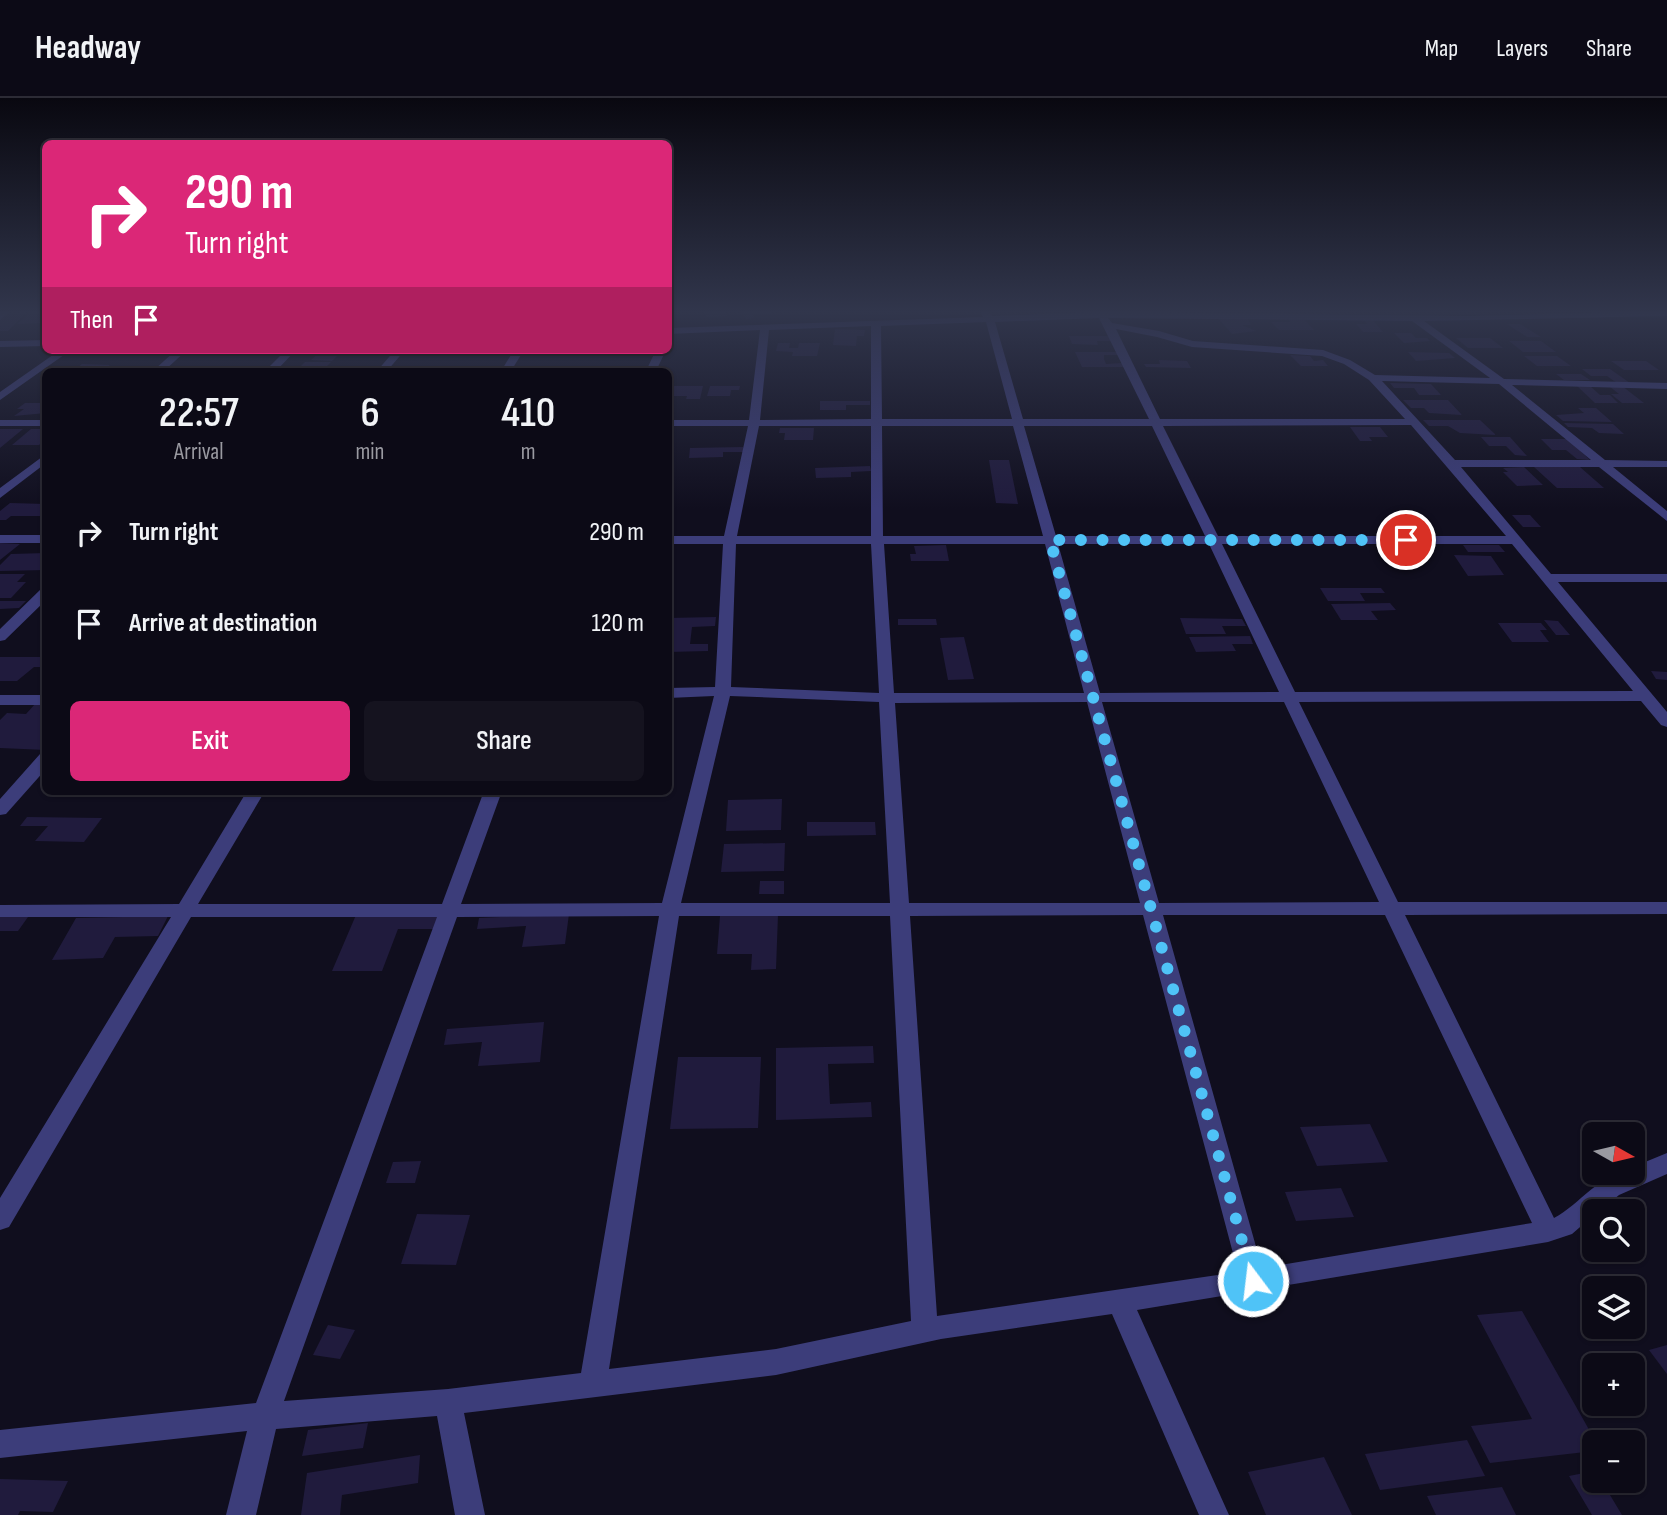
<!DOCTYPE html>
<meta charset="utf-8">
<style>
:root{--surface:#0c0a16;--page:#15131f;--text:#f1f3f6;--muted:#9a9aa1;--line:#2c2b35;--accent:#db2777}
body{margin:0;font-family:"Sofia Sans Condensed",sans-serif;background:var(--page);color:var(--text);height:100vh;display:flex;flex-direction:column;font-size:26px;white-space:nowrap}
*{box-sizing:border-box;margin:0}
p{font-size:23px;color:var(--muted)}
.icon{flex:none;width:38px;height:38px;fill:none;stroke:currentColor;stroke-width:2;stroke-linecap:round;stroke-linejoin:round}
.map{position:relative;flex:1;overflow:hidden}
.details{position:absolute;left:42px;top:270px;width:630px;height:427px;display:flex;flex-direction:column;background:var(--surface);border-radius:10px;box-shadow:0 2px 5px #0004,0 0 0 2px var(--line)}
.details>*{flex:none}
.banner{position:absolute;left:42px;top:42px;width:630px;height:214px;border-radius:10px;box-shadow:0 2px 5px #0004,0 0 0 2px var(--line);background:#db2777;color:#fff;overflow:hidden}
.needle{width:46px;rotate:98deg}
.controls{position:absolute;left:1582px;top:1024px;display:grid;gap:14px}
.controls a{display:grid;place-items:center;width:63px;height:63px;border-radius:10px;background:var(--surface);box-shadow:0 2px 5px #0004,0 0 0 2px var(--line);font-size:35px}
.pin{position:absolute;display:grid;place-items:center;width:60px;height:60px;color:#fff;margin:-30px;border:4px solid #fff;border-radius:50%;box-shadow:0 2px 7px #0007}
.me{position:absolute;width:77px;margin:-38px;rotate:345deg;stroke-linejoin:round;filter:drop-shadow(0 0 5px #0008)}
.turn{display:flex;align-items:center;gap:24px;height:147px;padding:0 28px;font-size:32px}
.turn .icon{width:91px;height:91px;stroke-width:2.5}
.turn b{display:block;font-size:49px;line-height:60px}
.then{display:flex;align-items:center;height:66px;padding:0 28px;background:#0003;gap:14px;font-size:26px}
.eta{display:flex;justify-content:space-evenly;align-items:center;height:119px;text-align:center}
.eta b{font-size:42px;font-weight:600;line-height:49px}
.button{display:flex;gap:14px;margin-top:auto;padding:14px 28px}
.button a{flex:1;height:80px;border-radius:10px;background:var(--accent);color:#fff;font-size:28px;font-weight:600;line-height:80px;text-align:center}
.button a+a{background:var(--page);color:var(--text)}
ul{padding:0;list-style:none}
li{display:flex;align-items:center;gap:21px;height:91px;padding:0 28px}
li div{flex:1}
li b{display:block;font-size:26px}
li em{font-style:normal}
header{display:flex;align-items:center;gap:42px;box-sizing:border-box;height:98px;padding:0 35px;background:var(--surface);border-bottom:2px solid var(--line)}
header strong{font-size:33px}
nav{display:flex;gap:38px;margin-inline-start:auto;font-size:24px}
.map>svg:first-child{display:block}
.building{fill:#201b3d}
.lines{fill:none;stroke-linecap:round;stroke-linejoin:round}
.street{fill:#3c3d7a;fill-rule:evenodd}
.route{stroke:#4fc3f7;stroke-width:12;stroke-dasharray:0 21.6}
</style>
<header>
<strong>Headway</strong>
<nav><a>Map</a><a>Layers</a><a>Share</a></nav>
</header>
<div class="map">
<svg width="1667" height="1417" viewBox="0 0 1667 1417">
<rect width="100%" height="100%" fill="#100e1e"/>
<path class="building" d="M46,213V219L40,225L17,226L31,214Z
M704,213H725L727,218L706,219Z
M740,213H771L773,215L753,217L755,220L746,221Z
M27,214L8,233H0V220L6,215Z
M1219,221H1248L1251,227H1242L1256,233L1232,236Z
M1288,221H1304L1314,232H1279L1271,224H1290Z
M1363,221H1372L1383,234H1363L1356,226H1367Z
M1507,226H1520L1541,239H1527Z
M835,231L865,232L864,238H857L856,248L833,247Z
M1394,235H1411L1416,240H1427L1430,243L1404,245Z
M1069,238H1110L1112,243H1097L1098,247L1072,246Z
M1456,240H1490L1503,250H1468Z
M1509,243H1541L1556,254H1523Z
M778,245H790L789,250H798L799,245H820L817,258H792L793,254L776,253Z
M343,252L332,263L311,262L321,253Z
M1075,254H1118L1120,257H1104V261L1106,266L1122,265L1124,269H1082Z
M1408,254L1449,255L1455,260L1416,263Z
M1290,257L1310,258L1314,263L1323,262L1328,268H1301Z
M1524,258H1557L1571,268H1537Z
M1159,262L1187,263L1191,270L1146,269L1144,266H1160Z
M1611,263H1646L1659,272H1624Z
M305,264H331L322,273H277L282,268H301Z
M82,266L110,267L101,273H73Z
M1582,271H1610L1630,285H1617L1607,278H1591Z
M1556,276H1581L1590,282H1564Z
M1390,285L1431,286L1441,297H1419L1414,290H1394Z
M1576,287L1590,288L1600,297H1610L1618,305H1595Z
M673,288H703L700,301H686L687,298H670Z
M710,288H740L739,292H731L730,298H707Z
M1609,288H1622L1644,305H1622L1611,296H1619Z
M1403,302H1448L1462,317L1429,315L1424,310H1411Z
M820,303H870V307H846V312H820Z
M25,305H46V315L14,318L24,311H17Z
M1578,310H1596L1612,324L1563,323L1556,317L1584,315Z
M1423,322H1480L1496,337L1460,335L1448,328H1429Z
M1564,325L1613,326L1624,336L1599,335L1592,330L1568,329Z
M1350,329H1380L1388,339H1369L1372,343H1360Z
M780,330H814L813,342H784L785,335H779Z
M0,331H23L0,350Z
M31,331H46V341L39,347H12Z
M1481,339H1510L1527,358L1515,357L1506,348H1489Z
M1541,341H1568L1590,362L1577,361L1566,352H1552Z
M743,349V354H723V359L689,360L690,350Z
M989,362H1009L1018,406L996,405Z
M870,368L871,373L851,374V379L816,380L815,370Z
M1524,369L1543,387L1517,388L1503,374H1508L1503,370Z
M1534,369H1580L1604,390H1557Z
M10,405L46,406V416L42,418H11L6,422H0V413Z
M1512,417H1530L1541,429H1523Z
M0,445L20,446L0,462Z
M946,447L949,463H911L910,456H916L914,448Z
M1463,447H1499L1505,454H1468Z
M46,455V472L0,473V467L11,456Z
M1454,457L1491,458L1504,477L1468,478Z
M0,476H25L17,484H26L11,500H0Z
M1320,490H1381L1385,495H1360L1365,503H1328Z
M0,503H26L19,510L0,511Z
M1390,505L1396,512L1371,513L1378,522H1341L1331,506Z
M716,519L715,528L692,529L690,546H708V553L668,554V520Z
M1180,520L1242,521L1246,528H1222L1226,536H1186Z
M898,521H936L937,527H898Z
M1544,522L1558,523L1570,537H1556Z
M1498,525H1541L1547,532H1540L1549,544H1512Z
M1250,538L1253,546H1232L1236,553L1196,554L1189,539Z
M964,539L974,581L948,582L940,540Z
M0,559H46V566L42,569H34L17,583H0Z
M1651,573L1667,574V582L1656,581Z
M35,606L46,607V652L0,650V622L7,615L26,616Z
M782,701L781,732L726,733L728,702Z
M27,719L102,720L84,744L35,743L48,728H20Z
M807,724H875L876,737L807,738Z
M785,745L784,773L721,774L724,746Z
M760,783H784V796H759Z
M443,816L438,831H398L382,873H332L356,817Z
M569,816L565,846L522,849L526,828L477,831L479,820Z
M778,817L776,871L751,872L752,856H717L720,818Z
M168,818L158,838L115,839L103,860L52,862L76,820Z
M0,819H28L18,833H0Z
M544,924L540,964L478,968L482,944L444,947L447,931Z
M873,948L874,965L828,966L830,1006L871,1004L872,1019L776,1022V950Z
M678,959H761L758,1030L670,1031Z
M1370,1026L1388,1064L1317,1068L1300,1029Z
M421,1063L415,1085H386L393,1064Z
M1341,1090L1354,1119L1296,1123L1285,1094Z
M417,1116L470,1117L456,1167L401,1166Z
M1522,1213L1596,1344H1594V1353L1490,1365L1471,1328L1532,1321L1477,1217Z
M328,1227L355,1232L340,1261L313,1257Z
M1667,1247V1276L1649,1252Z
M368,1325L363,1350L302,1358L308,1332Z
M1467,1342L1485,1378L1380,1392L1365,1356Z
M420,1357L418,1385L342,1397L340,1417H301L307,1375Z
M1324,1359L1352,1417H1266L1248,1374Z
M1594,1373V1382H1601L1622,1417H1592L1569,1378Z
M0,1381L68,1383L53,1414L20,1413L18,1417H0Z
M1502,1389L1516,1417H1436L1427,1398Z"/>
<g class="lines">
<path class="street" d="M2,213H11L0,222V214Z
M980,213H988L992,218L1101,214L1469,218L1667,213V218L1424,223L1504,281L1667,285V291L1512,287L1605,362L1667,363V369H1613L1667,413V423L1599,369H1461L1551,476H1667V484H1558L1667,614V629L1661,627L1641,603L1299,604L1398,804H1667V816L1405,817L1554,1120C1581,1106 1599,1074 1633,1074V1069L1667,1055V1076L1619,1097L1600,1113H1594V1117L1572,1136L1548,1144L1137,1212L1229,1417H1199L1112,1216L941,1241L776,1277L464,1315L485,1417H455L437,1318L276,1331L256,1417H226L247,1333L0,1360V1332L256,1305L437,819H191L9,1129L0,1132V1100L171,819H0V807L179,806L247,693H265L198,806H442L484,693H502L461,806L662,805L714,598L668,600V590L715,589L723,446H668V438H724L748,328H668V322H749L760,232L668,236V230L983,219ZM1099,220L1149,321H1023L995,224ZM1108,220L1412,223L1490,280L1375,277L1350,262L1323,252L1193,243L1159,233L1112,225ZM986,224L1012,321H882L881,228ZM871,228V321L760,322L769,232ZM1116,231L1157,239L1192,249L1322,258L1344,266L1369,282L1405,321H1160ZM1382,283L1499,286L1591,362H1455ZM1411,327L1506,438H1218L1163,328ZM759,328H871V438H737ZM882,328H1013L1043,438H883ZM1024,328H1152L1205,438H1056ZM736,446H871L879,595L731,589ZM884,446H1045L1084,595H894ZM1058,446H1209L1279,594L1100,595ZM1222,446H1512L1633,593L1295,594ZM730,598L879,604L890,805H681ZM1087,604L1140,805H909L895,605ZM1102,604H1284L1379,804L1159,805ZM1143,817L1238,1174L937,1218L910,818ZM1163,817H1385L1532,1125L1262,1170ZM659,818L581,1275L448,1291L284,1303L457,819ZM679,818H890L911,1223L776,1251L609,1271Z
M46,242V248L0,249V243Z
M60,252H71L0,302V294Z
M176,252H187L164,273H153Z
M286,252H296L276,273H265Z
M395,252H405L387,273H377Z
M514,252H524L511,273H501Z
M656,252H666L656,273H646Z
M0,322H46V328H0Z
M46,356V365L0,400V390Z
M0,437H46V445H0Z
M46,490V502L5,542L0,543V531L41,491Z
M0,597H46V607H0Z
M46,655V671L6,716L0,717V701L40,656Z"/>
</g>
<linearGradient id="sky" x2="0" y2="1"><stop stop-color="#090810"/><stop offset="0.52" stop-color="#31364c"/><stop offset="1" stop-color="#31364c" stop-opacity="0"/></linearGradient>
<rect width="1667" height="411" fill="url(#sky)"/>
<g class="lines">
<path class="route" d="M1253,1183L1050,442H1406"/>
</g>
</svg>
<div class="controls">
<a><svg class="needle" viewBox="-14 -14 28 28"><path d="M0-13l5 13h-10z" fill="#e53935"/><path d="M0 13l5-13h-10z" fill="#9a9aa1"/></svg></a>
<a><svg class="icon" aria-label="search" viewBox="0 0 24 24"><circle cx="10" cy="10" r="6"/><path d="M15 15l6 6"/></svg></a>
<a><svg class="icon" aria-label="layers" viewBox="0 0 24 24"><path d="M12 4l9 5-9 5-9-5zM3 14l9 5 9-5"/></svg></a>
<a>+</a>
<a>−</a>
</div>
<div class="pin" style="left:1406px;top:442px;background:#d93025"><svg class="icon" aria-label="arrive" viewBox="0 0 24 24"><path d="M6 21V4h12l-3 4 3 4H6"/></svg></div>
<svg class="me" style="left:1253px;top:1183px" viewBox="-20 -20 40 40"><circle r="17" fill="#4fc3f7" stroke="#fff" stroke-width="3"/><path d="M0-11L8 9 0 5-8 9z" fill="#fff"/></svg>
<div class="banner">
<div class="turn"><svg class="icon" aria-label="right" viewBox="0 0 24 24"><path d="M7 20v-9h11M14 6l5 5-5 5"/></svg><div><b>290 m</b>Turn right</div></div>
<div class="then">Then<svg class="icon" aria-label="arrive" viewBox="0 0 24 24"><path d="M6 21V4h12l-3 4 3 4H6"/></svg></div>
</div>
<section class="details">
<div class="eta">
<div><b>22:57</b><p>Arrival</p></div>
<div><b>6</b><p>min</p></div>
<div><b>410</b><p>m</p></div>
</div>
<ul>
<li><svg class="icon" aria-label="right" viewBox="0 0 24 24"><path d="M7 20v-9h11M14 6l5 5-5 5"/></svg><div><b>Turn right</b></div><em>290 m</em></li>
<li><svg class="icon" aria-label="arrive" viewBox="0 0 24 24"><path d="M6 21V4h12l-3 4 3 4H6"/></svg><div><b>Arrive at destination</b></div><em>120 m</em></li>
</ul>
<div class="button"><a>Exit</a><a>Share</a></div>
</section>
</div>
